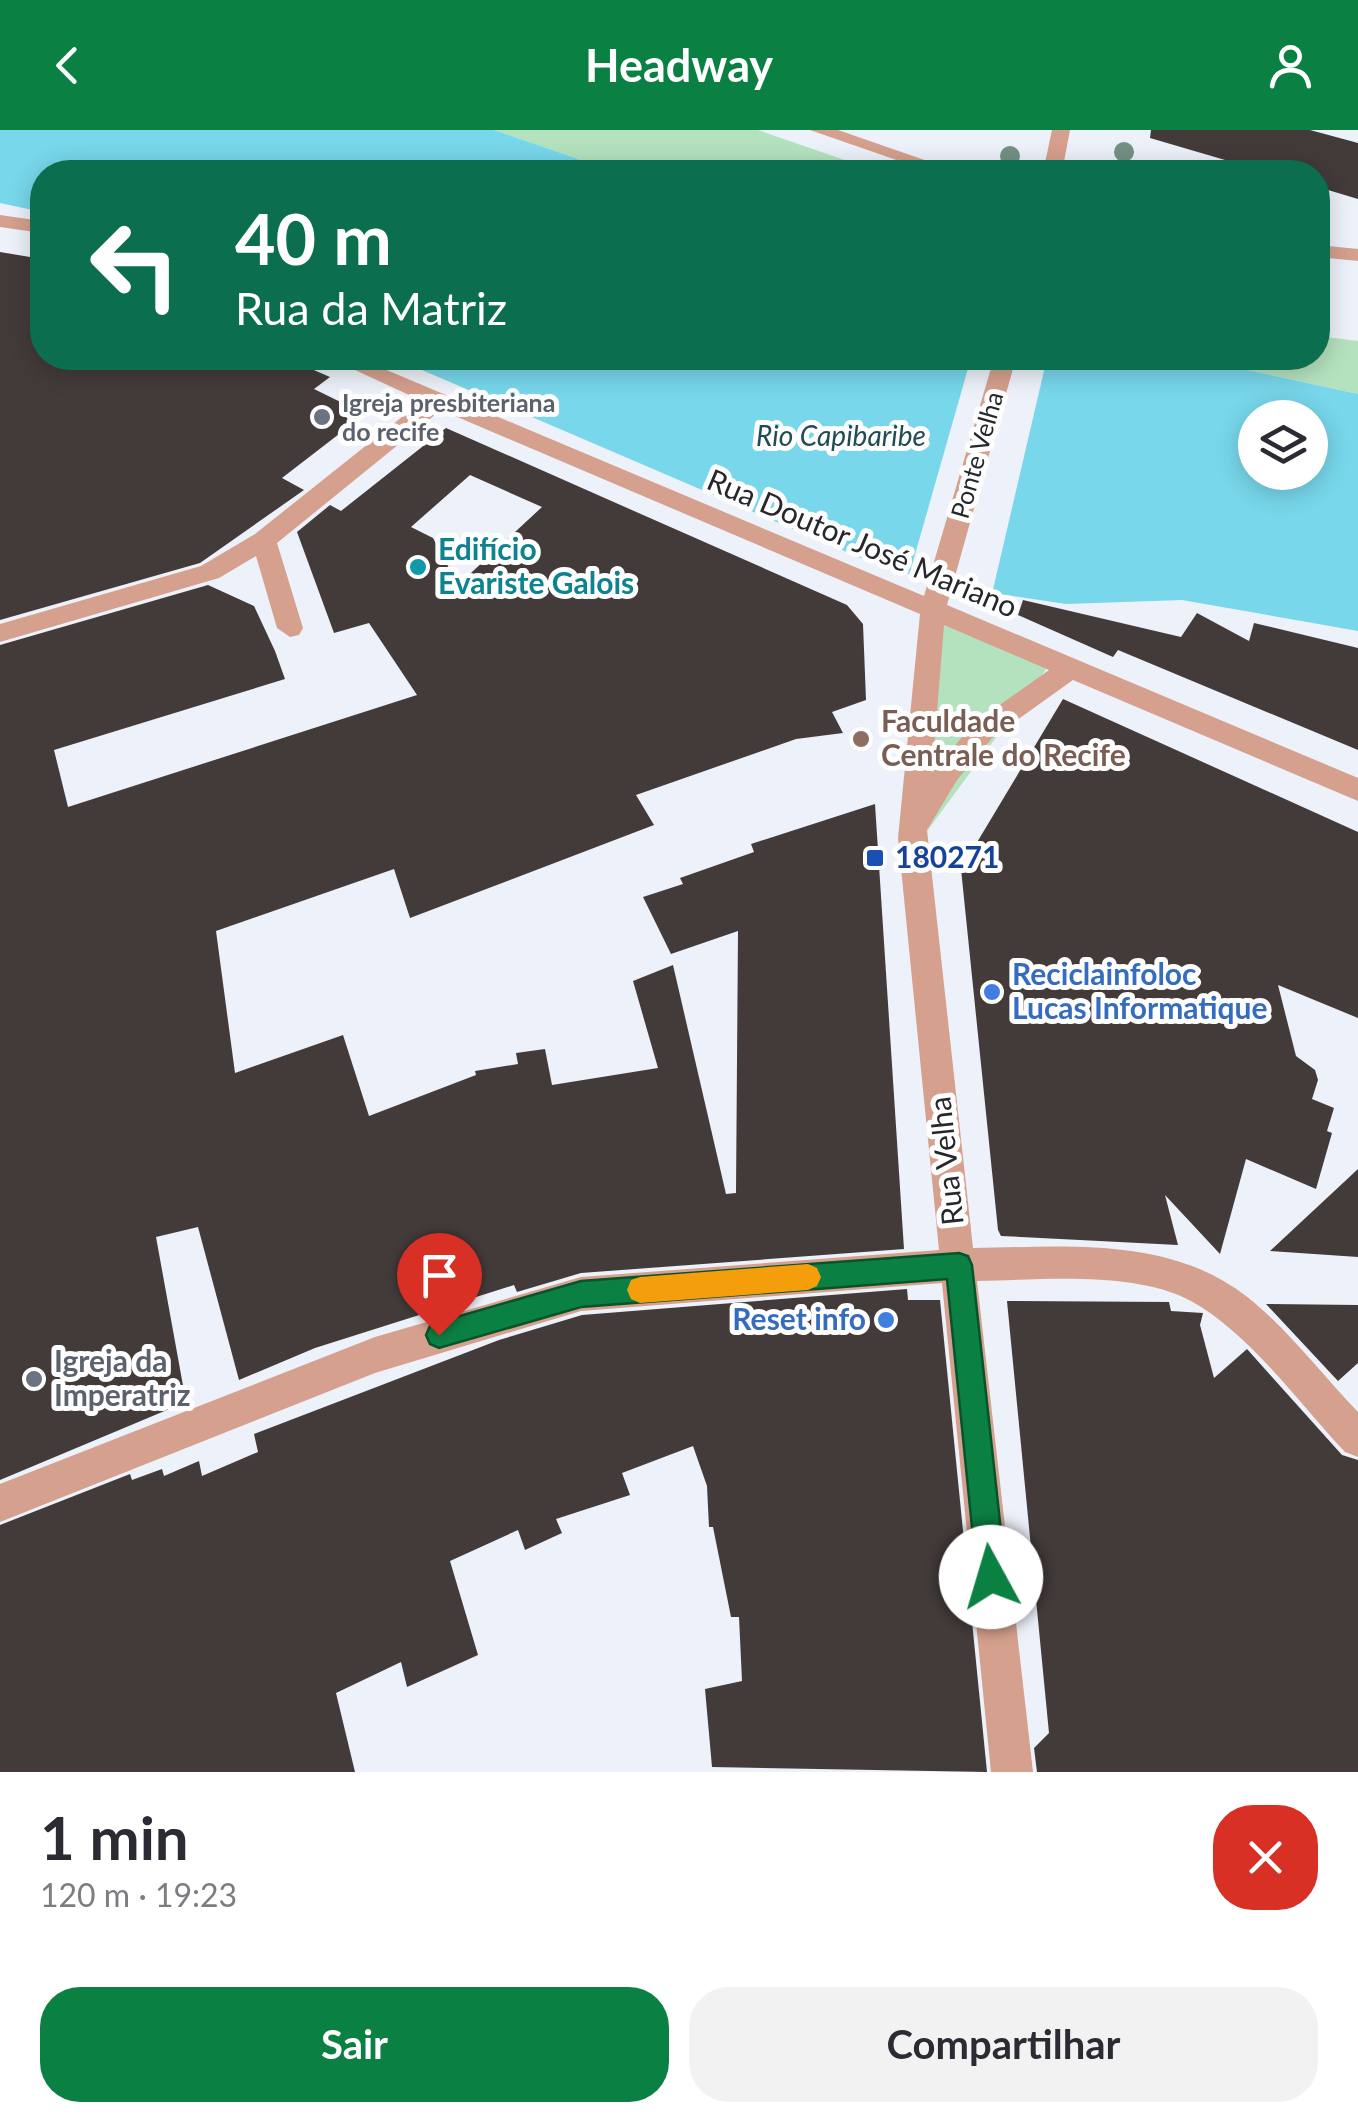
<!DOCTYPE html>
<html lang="pt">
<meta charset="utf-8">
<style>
:root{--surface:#fff;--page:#f2f2f3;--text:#2b2b33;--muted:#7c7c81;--accent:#0b8043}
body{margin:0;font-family:Lato,sans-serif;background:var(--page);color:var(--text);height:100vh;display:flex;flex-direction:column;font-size:38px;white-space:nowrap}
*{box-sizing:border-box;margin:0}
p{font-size:32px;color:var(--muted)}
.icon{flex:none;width:55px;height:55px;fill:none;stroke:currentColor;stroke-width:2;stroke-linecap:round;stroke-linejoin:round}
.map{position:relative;height:1642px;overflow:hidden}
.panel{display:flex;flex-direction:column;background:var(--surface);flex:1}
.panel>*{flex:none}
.hud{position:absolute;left:30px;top:30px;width:1300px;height:210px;border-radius:40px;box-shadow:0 5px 25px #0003;background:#0b6e4f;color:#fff;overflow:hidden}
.buttons{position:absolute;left:1238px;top:270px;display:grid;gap:20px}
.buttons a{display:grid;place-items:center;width:90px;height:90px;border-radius:50%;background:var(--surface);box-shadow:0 5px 25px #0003;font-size:50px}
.pin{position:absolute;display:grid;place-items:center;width:85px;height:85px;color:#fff;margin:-102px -42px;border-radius:50% 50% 50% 0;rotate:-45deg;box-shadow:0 0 10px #0007}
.pin .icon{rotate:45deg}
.me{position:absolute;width:110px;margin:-55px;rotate:354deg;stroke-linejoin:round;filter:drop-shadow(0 0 8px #0008)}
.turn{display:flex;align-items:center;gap:35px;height:210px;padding:0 40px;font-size:45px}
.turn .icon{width:130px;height:130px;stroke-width:2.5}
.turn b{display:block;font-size:70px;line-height:85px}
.round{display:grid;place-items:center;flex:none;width:105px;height:105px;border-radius:40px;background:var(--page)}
.summary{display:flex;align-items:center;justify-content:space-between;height:170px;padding:0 40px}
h1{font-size:60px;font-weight:700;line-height:75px}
.cta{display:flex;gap:20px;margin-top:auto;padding:20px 40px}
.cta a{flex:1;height:115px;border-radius:40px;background:var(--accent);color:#fff;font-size:40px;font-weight:700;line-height:115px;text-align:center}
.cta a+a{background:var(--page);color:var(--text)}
header{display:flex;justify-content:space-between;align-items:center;height:130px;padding:0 40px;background:var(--accent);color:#fff;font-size:45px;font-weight:700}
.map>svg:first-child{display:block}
.green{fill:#b4e2bf}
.water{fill:#78d7eb;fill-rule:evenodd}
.pier{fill:#edf1f9}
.building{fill:#433b3a;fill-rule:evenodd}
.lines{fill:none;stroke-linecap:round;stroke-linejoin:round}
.minor{fill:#d5a08d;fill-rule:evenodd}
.tree{fill:#749184}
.route{fill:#0b8043;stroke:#07532c;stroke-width:2.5}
.slow{fill:#f59e0b}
.worship-dot{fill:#6b7280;stroke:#fefefe;stroke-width:4}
.culture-dot{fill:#0f9aa8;stroke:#fefefe;stroke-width:4}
.education-dot{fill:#8d6e63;stroke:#fefefe;stroke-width:4}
.transit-dot{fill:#1a4fb4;stroke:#fefefe;stroke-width:4}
.shop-dot{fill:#3f7fe0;stroke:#fefefe;stroke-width:4}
.labels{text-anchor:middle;stroke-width:10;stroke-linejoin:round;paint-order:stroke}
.far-worship-label{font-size:25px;font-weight:bold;fill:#5b616d;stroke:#fefefe;text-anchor:start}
.far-street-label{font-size:25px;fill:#26272a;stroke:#fefefe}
.far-water-label{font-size:28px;font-style:italic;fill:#214c55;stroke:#fefefe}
.street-label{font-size:30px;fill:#26272a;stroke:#fefefe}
.culture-label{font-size:30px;font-weight:bold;fill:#0d838f;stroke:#fefefe;text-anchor:start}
.education-label{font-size:30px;font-weight:bold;fill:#785e54;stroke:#fefefe;text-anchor:start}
.transit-label{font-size:30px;font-weight:bold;fill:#164399;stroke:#fefefe;text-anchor:start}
.shop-label{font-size:30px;font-weight:bold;fill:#366cbe;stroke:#fefefe;text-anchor:start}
.worship-label{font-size:30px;font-weight:bold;fill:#5b616d;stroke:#fefefe;text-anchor:start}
</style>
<header><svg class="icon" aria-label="back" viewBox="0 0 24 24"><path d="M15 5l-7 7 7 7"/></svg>Headway<svg class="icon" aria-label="person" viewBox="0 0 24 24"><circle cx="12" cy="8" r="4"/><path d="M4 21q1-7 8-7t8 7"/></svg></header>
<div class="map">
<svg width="1358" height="1642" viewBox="0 0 1358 1642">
<rect width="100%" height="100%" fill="#edf1f9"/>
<path class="green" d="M494,0H758L879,42H616Z
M1318,206L1358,211V264L1192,228H1318Z
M934,481L1053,530L922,708Z"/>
<path class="water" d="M0,0H494L616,42H42V82L0,73Z
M394,228H1192L1358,264V501L1182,470L1066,474L972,460L884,438ZM1255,288H1310V342H1255Z"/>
<path class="pier" d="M971,228H1047L991,468L908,449Z"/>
<path class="building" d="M1151,0H1310L1358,13V69L1318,57V42H1266L1150,8Z
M0,122L42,129V228H286L330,247L314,259L365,284L282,348L304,360L200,433L0,490Z
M446,298L847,475L863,494L866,570L832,582L843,603L796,609L636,665L654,695L410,788L394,739L216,801L235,943L343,905L369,986L476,945L475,941L518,934L516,923L545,919L552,955L658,938L633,851L673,835L726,1064L736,1063L738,801L671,824L643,767L683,754L680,748L754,722L751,714L875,674L904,1119L581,1143L517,1162L514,1155L315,1218L239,1250L198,1097L156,1107L186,1272L0,1350V515L208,455L254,476L275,521L285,549L54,620L68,677L417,565L369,493L334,503L297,402L330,375L341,381ZM470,345L542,377L458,455L433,408L411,397Z
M1023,470L1181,507L1197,483L1249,511L1254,493L1358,518V620L1118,520L1113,527L1018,485Z
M1063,569L1358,702V888L1278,855L1296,926L1315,940L1318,950L1312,969L1334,978L1327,1001L1332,1003L1316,1059L1246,1029L1220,1124L1165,1065L1178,1115L1001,1106L998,1100L961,739Z
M1358,1039V1127L1270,1121Z
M907,1159L908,1170H940L987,1642L712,1637L705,1559L742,1551L739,1487H731L713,1397H709L707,1356L693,1316L622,1343L630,1365L556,1389L562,1403L525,1420L518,1400L450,1431L478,1525L407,1557L401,1532L336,1563L355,1642H0V1395L130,1344L132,1350L162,1339L164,1346L199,1331L202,1346L258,1322L254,1304L499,1210L582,1185Z
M1007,1171L1169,1172L1171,1181L1203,1183L1200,1195L1214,1248L1247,1219L1342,1325L1358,1330V1642H1037L1034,1618L1049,1603Z
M1266,1174L1358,1175V1233L1338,1251Z"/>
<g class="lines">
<path class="minor" d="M810,0H838L959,42H931Z
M1052,0H1070L1062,42H1043Z
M0,85L42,91V103L0,97Z
M1318,115L1358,119V131L1318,127Z
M329,228H358L924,466L994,228H1016L947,475L1358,648V671L1073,550L992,608L957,650L927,700L973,1118C1066,1117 1168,1106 1246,1166C1287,1198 1322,1245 1358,1282V1327L1345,1322C1300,1274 1248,1202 1191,1171C1134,1140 1040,1150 977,1151L1033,1642H991L942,1153L581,1181L375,1243L0,1392V1354L375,1207L581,1147L939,1120L898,708L920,484L441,280L277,413L303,498L299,505L290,507L277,498L256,426L219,448L0,512V494L201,436L255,404L422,271ZM944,495L1049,540L973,594L932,643Z"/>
</g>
<g class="tree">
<circle cx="1124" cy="22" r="10"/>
<circle cx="1010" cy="26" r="10"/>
</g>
<path class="route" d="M959,1123L968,1126L972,1135L1006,1447L1002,1457L991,1462L981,1457L977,1447L947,1149L581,1177L439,1218L430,1214L426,1205L430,1196L439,1192L581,1151Z"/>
<path class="slow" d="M808,1134L817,1138L821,1147L817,1156L808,1160L640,1173L631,1169L627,1160L631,1150L640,1147Z"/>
<g class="worship-dot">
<circle cx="322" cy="287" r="10"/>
<circle cx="34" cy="1249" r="10"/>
</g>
<circle class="culture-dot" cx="418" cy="437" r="10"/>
<circle class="education-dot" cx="861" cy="609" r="10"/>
<rect class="transit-dot" x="865" y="718" width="20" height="20" rx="5"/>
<g class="shop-dot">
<circle cx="992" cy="862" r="10"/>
<circle cx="886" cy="1190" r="10"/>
</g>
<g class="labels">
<g class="far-worship-label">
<text x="342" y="282">Igreja presbiteriana<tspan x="342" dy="29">do recife</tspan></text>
</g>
<g class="far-street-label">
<text transform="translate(977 325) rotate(-74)" y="9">Ponte Velha</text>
</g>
<g class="far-water-label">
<text x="841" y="316">Rio Capibaribe</text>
</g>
<g class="street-label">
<text transform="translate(862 414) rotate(23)" y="10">Rua Doutor José Mariano</text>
<text transform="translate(947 1031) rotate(-96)" y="10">Rua Velha</text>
</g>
<g class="culture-label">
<text x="438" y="430">Edifício<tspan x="438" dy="34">Evariste Galois</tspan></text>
</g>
<g class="education-label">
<text x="881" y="602">Faculdade<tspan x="881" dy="34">Centrale do Recife</tspan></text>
</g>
<g class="transit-label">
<text x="895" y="738">180271</text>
</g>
<g class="shop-label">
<text x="1012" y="855">Reciclainfoloc<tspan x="1012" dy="34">Lucas Informatique</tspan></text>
<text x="866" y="1200" text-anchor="end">Reset info</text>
</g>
<g class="worship-label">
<text x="54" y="1242">Igreja da<tspan x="54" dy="34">Imperatriz</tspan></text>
</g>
</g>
</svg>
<div class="buttons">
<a><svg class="icon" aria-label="layers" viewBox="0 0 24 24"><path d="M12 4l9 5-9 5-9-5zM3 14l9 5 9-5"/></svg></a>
</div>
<div class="pin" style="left:439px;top:1205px;background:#d93025"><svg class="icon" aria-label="arrive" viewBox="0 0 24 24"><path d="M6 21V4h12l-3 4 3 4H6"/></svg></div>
<svg class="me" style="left:991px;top:1447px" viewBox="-20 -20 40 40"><circle r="19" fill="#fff"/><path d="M0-13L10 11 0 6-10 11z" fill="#0b8043"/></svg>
<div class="hud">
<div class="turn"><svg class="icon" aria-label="left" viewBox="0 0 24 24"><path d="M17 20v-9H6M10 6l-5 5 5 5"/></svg><div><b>40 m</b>Rua da Matriz</div></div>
</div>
</div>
<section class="panel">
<div class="summary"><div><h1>1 min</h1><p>120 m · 19:23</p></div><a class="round" style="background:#d93025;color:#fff"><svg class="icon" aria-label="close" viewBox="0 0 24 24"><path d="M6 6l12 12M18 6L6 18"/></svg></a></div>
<div class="cta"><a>Sair</a><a>Compartilhar</a></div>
</section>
